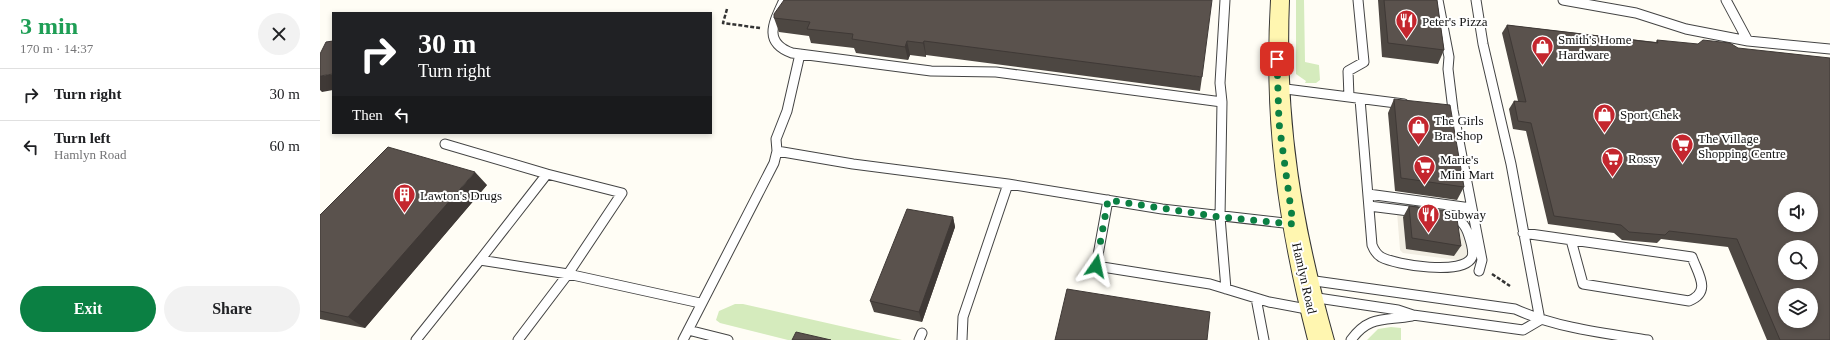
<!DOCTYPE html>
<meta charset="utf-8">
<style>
:root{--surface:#fff;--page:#f2f2f2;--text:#202124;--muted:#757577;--line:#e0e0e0;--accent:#0b8043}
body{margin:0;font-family:Georgia,serif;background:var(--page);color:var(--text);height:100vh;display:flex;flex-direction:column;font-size:15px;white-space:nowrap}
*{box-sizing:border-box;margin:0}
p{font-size:13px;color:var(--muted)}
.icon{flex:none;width:22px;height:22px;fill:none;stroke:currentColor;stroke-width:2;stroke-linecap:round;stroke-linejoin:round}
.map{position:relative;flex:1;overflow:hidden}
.sheet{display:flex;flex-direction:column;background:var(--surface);width:320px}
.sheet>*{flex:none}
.hud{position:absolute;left:12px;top:12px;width:380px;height:122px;border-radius:0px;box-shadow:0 2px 6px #0003;background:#202124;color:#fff;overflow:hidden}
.controls{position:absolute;left:1458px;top:192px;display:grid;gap:8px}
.controls a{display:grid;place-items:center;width:40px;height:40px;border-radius:50%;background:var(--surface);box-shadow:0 2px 6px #0003;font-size:20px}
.pin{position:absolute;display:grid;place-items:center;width:34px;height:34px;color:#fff;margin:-17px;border-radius:8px;box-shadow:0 2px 6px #0006}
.me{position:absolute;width:44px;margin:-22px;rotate:11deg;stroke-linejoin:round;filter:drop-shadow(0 0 3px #0008)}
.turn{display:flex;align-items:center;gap:14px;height:84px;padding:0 20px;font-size:18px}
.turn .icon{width:52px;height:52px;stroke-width:2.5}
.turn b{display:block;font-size:28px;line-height:34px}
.then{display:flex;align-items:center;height:38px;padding:0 20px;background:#0003;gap:8px;font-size:15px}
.round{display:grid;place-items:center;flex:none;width:42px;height:42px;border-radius:21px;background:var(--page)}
.head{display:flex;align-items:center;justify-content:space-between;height:68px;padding:0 20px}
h1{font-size:24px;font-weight:600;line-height:30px;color:#1e9e55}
.primary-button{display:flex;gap:8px;margin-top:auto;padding:8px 20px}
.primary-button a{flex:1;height:46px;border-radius:24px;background:var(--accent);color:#fff;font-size:16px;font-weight:600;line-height:46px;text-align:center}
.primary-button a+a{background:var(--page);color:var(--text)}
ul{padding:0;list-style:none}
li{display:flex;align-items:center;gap:12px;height:52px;padding:0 20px;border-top:1px solid var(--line)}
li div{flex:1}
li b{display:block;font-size:15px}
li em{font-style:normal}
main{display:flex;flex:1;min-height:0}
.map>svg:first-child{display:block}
.green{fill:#d5ebbd}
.plaza{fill:#f1ede2}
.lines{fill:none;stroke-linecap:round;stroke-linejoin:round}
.lane-casing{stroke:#444;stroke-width:11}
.secondary-casing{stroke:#333;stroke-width:2}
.path{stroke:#333;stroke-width:2.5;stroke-dasharray:4 2;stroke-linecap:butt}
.lane{stroke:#fff;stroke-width:9}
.secondary{fill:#fff6b0;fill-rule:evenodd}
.wall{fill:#4d4742}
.shaded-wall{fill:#3f3936}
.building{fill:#5a524d;stroke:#3f3936;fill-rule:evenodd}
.route{stroke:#0b8043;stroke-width:7;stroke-dasharray:0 12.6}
.labels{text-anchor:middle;stroke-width:4;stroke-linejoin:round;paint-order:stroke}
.poi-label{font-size:13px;fill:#111;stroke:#fff;text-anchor:start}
.street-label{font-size:13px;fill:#111;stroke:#fff}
</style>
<main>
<section class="sheet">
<div class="head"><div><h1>3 min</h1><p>170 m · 14:37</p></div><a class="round"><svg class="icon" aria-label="close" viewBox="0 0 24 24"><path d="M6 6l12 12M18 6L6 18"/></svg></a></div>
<ul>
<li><svg class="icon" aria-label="right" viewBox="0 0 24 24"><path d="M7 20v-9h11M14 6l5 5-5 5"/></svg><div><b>Turn right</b></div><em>30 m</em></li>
<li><svg class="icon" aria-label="left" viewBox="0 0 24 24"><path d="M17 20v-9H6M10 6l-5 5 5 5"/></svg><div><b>Turn left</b><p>Hamlyn Road</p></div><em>60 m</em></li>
</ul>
<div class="primary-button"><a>Exit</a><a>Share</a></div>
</section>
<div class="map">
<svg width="1510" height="340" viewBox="0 0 1510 340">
<rect width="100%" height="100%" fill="#fffdf5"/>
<path class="green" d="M976,0H984L985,62L999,65L1000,80L996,83H985L986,81L976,74Z
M415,304H423L582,340H468L400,323L396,320L399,311Z
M1071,327L1081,328V340H1047L1058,329Z"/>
<path class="plaza" d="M1077,212L1083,213L1086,249L1129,219L1142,226L1148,251L1147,256L1143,259L1138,260L1083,253L1080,250Z"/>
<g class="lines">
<defs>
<path id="lane" d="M464,0C454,22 442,42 472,53L611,71L676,72L902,102L900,217L906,289
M1118,0L1129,57L1128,69L1133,110L1162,260L1159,271
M1156,0L1163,44L1191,164L1220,320
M1243,0L1316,13L1366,29L1428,41L1406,0
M1428,41L1510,49
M958,88L1084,104
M1029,97L1028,71L1044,62L1038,0
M1040,99L1052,245C1054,250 1056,254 1061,257C1076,265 1144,276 1152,257C1154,251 1151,242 1149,236C1145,223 1139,218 1126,215
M902,102L900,83L905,0
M125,144L227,174L160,260L248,274L380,303
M457,151L533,164L688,184L842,209L973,224
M1048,194L1151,208
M788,200L776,266L890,284L949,302L992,310
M1049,206L1097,212
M1203,233L1372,257C1378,274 1392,292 1369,301L1263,284L1251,240
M988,280L1195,309C1237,328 1283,333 1328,340
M991,297L1078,310L1093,315L1203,330L1220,320
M936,298L944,340
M368,330L408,340
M96,340L160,260
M198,340L248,274L302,193L227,174
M363,340L454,163L457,151L456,139L467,111L480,54
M599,340L602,333
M642,340L643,317L688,184
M1031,340C1049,315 1065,321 1092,316"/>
<path id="secondary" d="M951,0H969C964,121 981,223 1014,340H988C958,223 944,121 951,0Z"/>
</defs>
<use href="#lane" class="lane-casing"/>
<use href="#secondary" class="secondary-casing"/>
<path class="path" d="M407,9L403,23L440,28
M1172,274L1190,286"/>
<use href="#lane" class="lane"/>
<use href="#secondary" class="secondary"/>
</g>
<path class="wall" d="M1058,0H1117L1124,50L1118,64L1062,57Z
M454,14L882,77L880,91L606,55V57L590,55L588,60L536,53L534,48L491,43L489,36L459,32L454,18Z
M1187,25L1336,42L1337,40L1510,340H1447L1408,247L1341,239L1337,243L1302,240L1294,233L1228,224L1206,131L1193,129L1189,109L1194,101H1198L1182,33Z
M1074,99L1144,187L1137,200L1075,191L1068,113Z
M167,185L45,328L0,319V215Z
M1089,206L1141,246L1134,256L1086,249L1083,217Z
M633,217L635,227L602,322L554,312L550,301Z"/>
<path class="shaded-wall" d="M587,41L590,55L588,60L585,47Z
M604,41L606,55V57L603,43Z
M13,74V90L2,92L0,90V76Z
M155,172L167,185L45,328L28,317Z
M633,217L635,227L602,322L599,312Z"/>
<path class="building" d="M464,0H892L882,77L604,41L603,43L587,41L585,47L532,39L533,34L487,29L490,22L454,18V14Z
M1064,0H1117L1124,50L1068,43Z
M1187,25L1338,43L1337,40L1378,44L1383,40L1410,43L1418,48L1510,58V340H1460L1417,239L1349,231L1345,235L1309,232L1301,225L1234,216L1211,123L1198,121L1194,101L1206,102ZM1465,199H1491V225H1465ZM1465,247H1491V273H1465ZM1465,295H1491V321H1465Z
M13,41V74L0,76V54L6,42Z
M1074,99L1130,105L1144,187L1081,178Z
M68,147L155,172L28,317L0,311V215Z
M1089,206L1136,212L1141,246L1092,238Z
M587,209L633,217L599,312L550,301Z
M747,289L890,312L887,340H735Z
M476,332L511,340H472Z"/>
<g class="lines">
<path class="route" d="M776,266L788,200L900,217L973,224L959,123L957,59"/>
</g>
<defs>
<symbol id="restaurant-pin" viewBox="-11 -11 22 30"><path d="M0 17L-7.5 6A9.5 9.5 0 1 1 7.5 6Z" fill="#c4262e" stroke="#fff"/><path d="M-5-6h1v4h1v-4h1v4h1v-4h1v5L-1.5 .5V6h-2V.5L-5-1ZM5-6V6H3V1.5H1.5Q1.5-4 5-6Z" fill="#fff"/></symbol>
<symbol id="shop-pin" viewBox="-11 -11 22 30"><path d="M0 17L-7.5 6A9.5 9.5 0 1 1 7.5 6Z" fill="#c4262e" stroke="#fff"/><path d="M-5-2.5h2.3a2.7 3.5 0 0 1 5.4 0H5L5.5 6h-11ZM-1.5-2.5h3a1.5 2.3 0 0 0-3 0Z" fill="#fff"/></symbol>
<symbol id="supermarket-pin" viewBox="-11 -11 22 30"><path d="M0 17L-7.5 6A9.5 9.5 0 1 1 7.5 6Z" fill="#c4262e" stroke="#fff"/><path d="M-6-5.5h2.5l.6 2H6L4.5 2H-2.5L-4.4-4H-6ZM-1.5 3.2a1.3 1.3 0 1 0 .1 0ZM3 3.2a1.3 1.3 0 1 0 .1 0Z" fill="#fff"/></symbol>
<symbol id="building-pin" viewBox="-11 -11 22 30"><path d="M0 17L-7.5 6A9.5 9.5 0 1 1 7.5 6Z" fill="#c4262e" stroke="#fff"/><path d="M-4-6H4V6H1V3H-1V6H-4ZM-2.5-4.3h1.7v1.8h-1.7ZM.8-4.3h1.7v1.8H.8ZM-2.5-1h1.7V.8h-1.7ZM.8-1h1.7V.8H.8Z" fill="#fff"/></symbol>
</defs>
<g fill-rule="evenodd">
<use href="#restaurant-pin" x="1074" y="8" width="25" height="34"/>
<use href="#shop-pin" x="1210" y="34" width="25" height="34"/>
<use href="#shop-pin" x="1272" y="102" width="25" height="34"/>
<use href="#shop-pin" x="1086" y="114" width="25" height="34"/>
<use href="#supermarket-pin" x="1350" y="132" width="25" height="34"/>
<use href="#supermarket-pin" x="1280" y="146" width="25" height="34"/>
<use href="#supermarket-pin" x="1092" y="154" width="25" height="34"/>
<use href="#building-pin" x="72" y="182" width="25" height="34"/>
<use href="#restaurant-pin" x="1096" y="202" width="25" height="34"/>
</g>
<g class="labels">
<g class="poi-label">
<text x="1102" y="26">Peter's Pizza</text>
<text x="1238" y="44">Smith's Home<tspan x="1238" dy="15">Hardware</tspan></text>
<text x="1300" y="119">Sport Chek</text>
<text x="1114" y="125">The Girls<tspan x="1114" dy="15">Bra Shop</tspan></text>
<text x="1378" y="143">The Village<tspan x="1378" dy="15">Shopping Centre</tspan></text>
<text x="1308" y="163">Rossy</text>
<text x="1120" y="164">Marie's<tspan x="1120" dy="15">Mini Mart</tspan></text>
<text x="100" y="200">Lawton's Drugs</text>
<text x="1124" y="219">Subway</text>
</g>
<g class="street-label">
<text transform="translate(985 278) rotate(77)" y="5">Hamlyn Road</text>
</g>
</g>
</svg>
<div class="controls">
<a><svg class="icon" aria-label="sound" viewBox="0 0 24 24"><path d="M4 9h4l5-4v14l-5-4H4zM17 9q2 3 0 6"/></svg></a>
<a><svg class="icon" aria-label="search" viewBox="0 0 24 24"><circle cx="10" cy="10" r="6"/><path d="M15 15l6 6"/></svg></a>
<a><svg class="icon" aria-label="layers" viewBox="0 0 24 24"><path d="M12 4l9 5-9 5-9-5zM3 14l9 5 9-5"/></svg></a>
</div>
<div class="pin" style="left:957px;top:59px;background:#d93025"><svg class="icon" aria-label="arrive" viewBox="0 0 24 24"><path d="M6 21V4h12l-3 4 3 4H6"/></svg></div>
<svg class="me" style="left:776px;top:266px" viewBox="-20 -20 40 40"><path d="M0-17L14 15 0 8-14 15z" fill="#0b8043" stroke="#fff" stroke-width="4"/></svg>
<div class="hud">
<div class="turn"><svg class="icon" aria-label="right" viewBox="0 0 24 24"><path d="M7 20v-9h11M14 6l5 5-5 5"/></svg><div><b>30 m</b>Turn right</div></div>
<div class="then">Then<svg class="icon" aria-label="left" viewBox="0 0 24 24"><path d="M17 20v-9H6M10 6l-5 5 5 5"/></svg></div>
</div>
</div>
</main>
